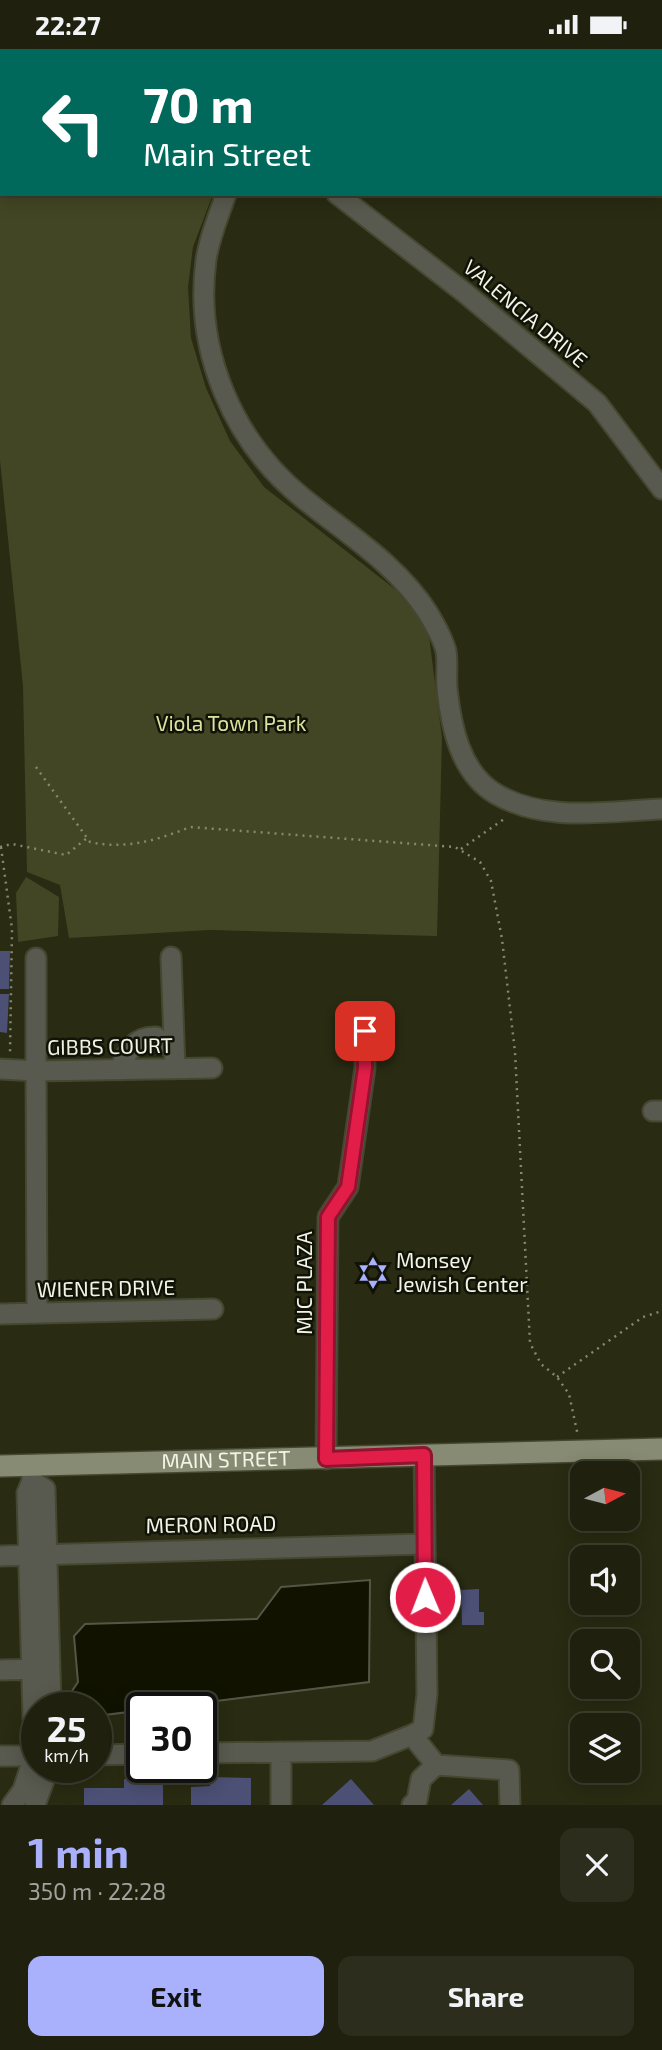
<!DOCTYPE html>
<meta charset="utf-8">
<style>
:root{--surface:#1f200e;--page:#2c2d1c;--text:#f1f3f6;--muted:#a1a39e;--line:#3c3e2e;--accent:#a9b0fc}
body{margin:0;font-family:"Exo 2",sans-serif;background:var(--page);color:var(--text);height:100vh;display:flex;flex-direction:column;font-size:26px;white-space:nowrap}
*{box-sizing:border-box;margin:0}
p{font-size:23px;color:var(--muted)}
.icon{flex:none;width:38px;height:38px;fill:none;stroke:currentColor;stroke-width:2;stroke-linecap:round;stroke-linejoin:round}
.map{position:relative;height:1756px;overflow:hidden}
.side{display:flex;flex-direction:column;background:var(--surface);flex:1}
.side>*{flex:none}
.hud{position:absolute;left:0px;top:0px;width:663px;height:147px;box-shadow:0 4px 18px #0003,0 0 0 2px var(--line);background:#00695c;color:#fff;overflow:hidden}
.needle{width:46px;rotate:83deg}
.fabs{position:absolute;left:570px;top:1412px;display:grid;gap:14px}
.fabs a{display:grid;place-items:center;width:70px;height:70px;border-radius:14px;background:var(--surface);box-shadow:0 4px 18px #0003,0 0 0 2px var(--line);font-size:35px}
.speed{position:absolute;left:21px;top:1643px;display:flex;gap:14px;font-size:35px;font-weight:700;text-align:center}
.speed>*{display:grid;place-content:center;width:91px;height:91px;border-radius:50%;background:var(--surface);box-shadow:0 4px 18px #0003,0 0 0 2px var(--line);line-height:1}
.speed small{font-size:18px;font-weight:400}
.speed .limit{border:4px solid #111;border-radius:10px;background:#fff;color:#111}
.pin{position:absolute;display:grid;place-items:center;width:60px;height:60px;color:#fff;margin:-30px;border-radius:14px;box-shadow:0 4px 10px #0006}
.me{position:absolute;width:77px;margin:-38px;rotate:359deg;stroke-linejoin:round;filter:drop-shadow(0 0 5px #0008)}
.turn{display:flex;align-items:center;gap:24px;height:147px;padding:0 28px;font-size:32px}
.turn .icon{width:91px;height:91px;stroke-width:2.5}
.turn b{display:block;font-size:49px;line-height:60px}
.round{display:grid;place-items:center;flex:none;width:74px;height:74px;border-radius:14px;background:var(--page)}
.headline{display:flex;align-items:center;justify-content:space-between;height:119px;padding:0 28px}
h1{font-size:42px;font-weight:700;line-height:52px;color:var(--accent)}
.button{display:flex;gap:14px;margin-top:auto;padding:14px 28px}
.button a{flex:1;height:80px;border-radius:14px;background:var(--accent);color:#111;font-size:28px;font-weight:700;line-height:80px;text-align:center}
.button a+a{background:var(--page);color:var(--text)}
.status{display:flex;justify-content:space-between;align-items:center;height:49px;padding:0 35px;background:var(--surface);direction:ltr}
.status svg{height:19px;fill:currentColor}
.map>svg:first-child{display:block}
.green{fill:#434624}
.water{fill:#111300;stroke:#545745;stroke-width:2}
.building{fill:#4c5075}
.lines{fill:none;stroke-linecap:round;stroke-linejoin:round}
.minor-casing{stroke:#454730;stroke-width:23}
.major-casing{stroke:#454730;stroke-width:24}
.path{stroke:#868874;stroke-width:2.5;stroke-dasharray:2 5;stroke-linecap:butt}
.minor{stroke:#595a4f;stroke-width:19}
.major{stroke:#888b73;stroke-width:21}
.route-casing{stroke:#92132f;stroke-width:18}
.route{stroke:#e11d48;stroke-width:12}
.labels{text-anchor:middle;stroke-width:5;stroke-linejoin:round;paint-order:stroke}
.street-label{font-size:21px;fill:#f2f5e5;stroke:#111308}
.park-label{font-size:21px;fill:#dbe39c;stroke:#111308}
.poi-label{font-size:21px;fill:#f2f5e5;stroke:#111308;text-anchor:start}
</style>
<div class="status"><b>22:27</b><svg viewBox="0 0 49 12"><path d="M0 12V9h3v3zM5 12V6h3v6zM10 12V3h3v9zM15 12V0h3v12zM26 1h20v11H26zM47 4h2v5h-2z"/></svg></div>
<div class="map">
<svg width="662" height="1756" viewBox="0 0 662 1756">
<rect width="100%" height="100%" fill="#292b12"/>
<path class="green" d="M0,0H349L2,2V145H213L193,198L188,238L191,289L206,339L230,392L264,438L396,541L428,579L442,689L437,887L210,881L69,889L60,836L27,823L23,637L0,411Z
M26,828L59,848L58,887L18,893L16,844Z"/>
<path class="water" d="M370,1531L369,1633L96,1667V1659H70L66,1651L78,1633L74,1587L85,1575L257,1570L281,1538Z"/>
<path class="building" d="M0,902H10L9,940H0Z
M0,945H9L7,984L0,983Z
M479,1540V1563H484V1576H462L461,1541Z
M211,1728L251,1729V1756H191V1738L210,1737Z
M163,1729V1756H84V1739H124V1730Z
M351,1730L374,1756H322Z
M469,1740L483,1756H451Z"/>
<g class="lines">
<defs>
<path id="minor" d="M553,0L557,2
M374,2L378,0
M226,145C219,166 209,189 206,211C194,302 233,393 304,450C347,485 398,516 428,564C434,574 443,590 446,602C448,613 446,627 447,639C451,677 460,724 496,745C546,774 607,762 662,760
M337,145L465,244L597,354L662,440
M171,908L175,1020
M36,909V1022L212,1019
M0,1020L36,1022L37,1264
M119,1021C128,1003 133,987 156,988L174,1001
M653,1062H662
M0,1265L213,1260
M424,1406L427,1645L423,1680L412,1686L436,1716L509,1721L510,1756
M326,1410L328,1168L348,1138L365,1019V982
M32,1432L45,1440L51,1659
M0,1507L424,1495
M0,1621L44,1620
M281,1703V1756
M201,1704L372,1702L412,1686
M96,1706L142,1705
M0,1707H37
M12,1756L23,1741L34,1707L27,1444L32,1432L31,1417
M35,1756L49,1718
M412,1756L417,1751L421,1730L436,1716"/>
<g id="major">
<path id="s1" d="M0,1417L662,1400"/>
</g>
</defs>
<use href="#minor" class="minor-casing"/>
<use href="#major" class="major-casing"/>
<path class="path" d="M0,98H2
M36,718L90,793C125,801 158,791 190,778L455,798L480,813L491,832L502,890L515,1003L530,1294L541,1315L557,1328L569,1345L578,1387
M0,798L12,795L66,806L87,789
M1,798L12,880L10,1005
M461,800L507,768
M557,1328L643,1268L662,1262"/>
<use href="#minor" class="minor"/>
<use href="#major" class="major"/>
</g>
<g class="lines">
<defs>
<path id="route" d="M365,982V1019L348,1138L328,1168L326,1410L424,1406L425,1548"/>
</defs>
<use href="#route" class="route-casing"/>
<use href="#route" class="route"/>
</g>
<defs>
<symbol id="synagogue-bare" viewBox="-9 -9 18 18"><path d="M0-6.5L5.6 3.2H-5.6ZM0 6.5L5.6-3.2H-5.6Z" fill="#a9b0fc" stroke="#111308" stroke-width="2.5" paint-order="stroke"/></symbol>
</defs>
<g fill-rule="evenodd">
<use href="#synagogue-bare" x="351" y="1202" width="44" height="44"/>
</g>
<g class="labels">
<g class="street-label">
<text transform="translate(525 265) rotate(40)" y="7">VALENCIA DRIVE</text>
<text transform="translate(110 998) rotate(-1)" y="7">GIBBS COURT</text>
<text transform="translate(305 1234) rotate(-90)" y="7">MJC PLAZA</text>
<text transform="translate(106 1240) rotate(-1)" y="7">WIENER DRIVE</text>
<text dy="7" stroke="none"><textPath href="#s1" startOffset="226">MAIN STREET</textPath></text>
<text transform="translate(211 1476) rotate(-1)" y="7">MERON ROAD</text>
</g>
<g class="park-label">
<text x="231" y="682">Viola Town Park</text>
</g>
<g class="poi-label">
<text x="396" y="1219">Monsey<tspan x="396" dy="24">Jewish Center</tspan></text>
</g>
</g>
</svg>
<div class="fabs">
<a><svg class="needle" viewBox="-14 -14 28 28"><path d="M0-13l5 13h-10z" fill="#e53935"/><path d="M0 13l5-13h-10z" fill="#a1a39e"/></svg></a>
<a><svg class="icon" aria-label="sound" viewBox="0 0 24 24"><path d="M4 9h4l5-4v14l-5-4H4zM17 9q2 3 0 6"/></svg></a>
<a><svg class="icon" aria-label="search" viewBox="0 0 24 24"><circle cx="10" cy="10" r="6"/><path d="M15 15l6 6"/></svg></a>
<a><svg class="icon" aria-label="layers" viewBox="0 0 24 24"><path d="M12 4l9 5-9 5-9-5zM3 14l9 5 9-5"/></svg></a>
</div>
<div class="speed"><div>25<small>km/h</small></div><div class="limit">30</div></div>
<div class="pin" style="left:365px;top:982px;background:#d93025"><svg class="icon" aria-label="arrive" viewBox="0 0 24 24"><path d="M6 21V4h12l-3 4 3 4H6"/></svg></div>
<svg class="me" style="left:425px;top:1548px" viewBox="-20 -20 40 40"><circle r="17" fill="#e11d48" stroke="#fff" stroke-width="3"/><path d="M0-11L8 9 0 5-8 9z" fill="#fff"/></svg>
<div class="hud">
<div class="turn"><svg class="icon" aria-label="left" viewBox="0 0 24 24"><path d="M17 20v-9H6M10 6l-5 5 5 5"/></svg><div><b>70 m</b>Main Street</div></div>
</div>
</div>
<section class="side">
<div class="headline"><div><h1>1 min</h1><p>350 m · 22:28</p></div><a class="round"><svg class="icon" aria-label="close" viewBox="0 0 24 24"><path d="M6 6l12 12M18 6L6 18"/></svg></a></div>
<div class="button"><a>Exit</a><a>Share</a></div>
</section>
